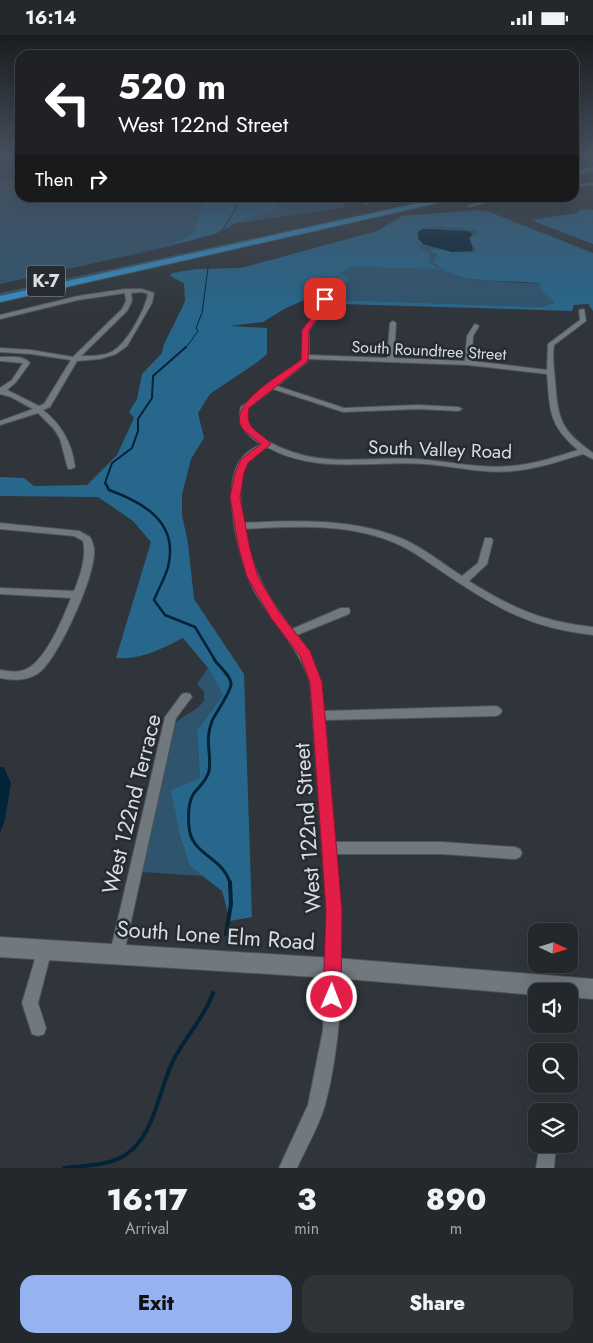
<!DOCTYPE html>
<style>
:root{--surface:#23282c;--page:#2f3438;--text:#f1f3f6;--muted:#a3a6a9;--line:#404448;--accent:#95b2f1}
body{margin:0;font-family:Jost,sans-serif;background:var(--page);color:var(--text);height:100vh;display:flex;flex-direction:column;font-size:19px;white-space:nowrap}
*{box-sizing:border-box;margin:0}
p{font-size:16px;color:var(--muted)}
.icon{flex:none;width:28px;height:28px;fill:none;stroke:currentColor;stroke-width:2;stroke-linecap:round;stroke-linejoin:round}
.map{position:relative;height:1133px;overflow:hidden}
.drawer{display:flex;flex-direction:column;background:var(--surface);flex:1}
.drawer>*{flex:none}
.banner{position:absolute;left:15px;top:15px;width:564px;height:152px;border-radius:15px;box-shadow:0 5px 20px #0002,0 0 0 1px var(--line);background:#202124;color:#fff;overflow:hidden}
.needle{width:32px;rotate:94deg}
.controls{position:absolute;left:528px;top:888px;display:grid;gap:10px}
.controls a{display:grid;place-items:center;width:50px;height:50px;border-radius:10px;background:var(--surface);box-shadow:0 5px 20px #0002,0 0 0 1px var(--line);font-size:25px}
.pin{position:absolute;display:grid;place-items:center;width:42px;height:42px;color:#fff;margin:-21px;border-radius:10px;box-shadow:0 2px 8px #0006}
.me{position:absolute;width:55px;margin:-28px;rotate:1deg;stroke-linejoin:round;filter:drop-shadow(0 0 4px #0008)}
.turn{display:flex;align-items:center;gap:18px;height:105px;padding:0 20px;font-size:22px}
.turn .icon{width:65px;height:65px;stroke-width:2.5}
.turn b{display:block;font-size:35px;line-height:42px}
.then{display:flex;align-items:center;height:48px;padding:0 20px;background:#0003;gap:10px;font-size:19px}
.eta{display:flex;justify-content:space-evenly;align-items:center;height:85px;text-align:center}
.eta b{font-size:30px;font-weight:800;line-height:35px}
.cta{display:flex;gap:10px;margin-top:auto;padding:10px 20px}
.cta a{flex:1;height:58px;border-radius:15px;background:var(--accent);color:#111;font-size:20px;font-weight:800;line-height:58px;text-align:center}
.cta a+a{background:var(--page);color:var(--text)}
.status{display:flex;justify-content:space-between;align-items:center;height:35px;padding:0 25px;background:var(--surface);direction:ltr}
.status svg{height:14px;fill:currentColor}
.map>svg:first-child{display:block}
.green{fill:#2f556e}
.forest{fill:#28678c}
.water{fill:#032438}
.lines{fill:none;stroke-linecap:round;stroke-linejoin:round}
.stream-far4{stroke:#032438;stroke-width:1}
.stream-far3{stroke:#032438;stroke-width:2}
.stream-far2{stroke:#032438;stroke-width:2.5}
.stream-far1{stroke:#032438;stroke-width:3}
.stream{stroke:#032438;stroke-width:4}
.street-casing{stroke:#4d5356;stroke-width:2}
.secondary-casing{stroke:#4d5356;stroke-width:2}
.highway-casing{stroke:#4d5356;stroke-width:2}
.street{fill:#71797e;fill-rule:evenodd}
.secondary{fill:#71797e;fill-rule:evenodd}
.highway{fill:#3191c8;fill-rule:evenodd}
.route{fill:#e11d48;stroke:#92132f}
.labels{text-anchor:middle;stroke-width:5;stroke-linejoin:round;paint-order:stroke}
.far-street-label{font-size:16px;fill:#d9dde0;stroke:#252b30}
.shield{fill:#252b30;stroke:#a3a8ab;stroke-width:1}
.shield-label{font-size:18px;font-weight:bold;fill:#d9dde0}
.street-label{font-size:19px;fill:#d9dde0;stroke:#252b30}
.near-street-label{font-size:22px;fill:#d9dde0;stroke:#252b30}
</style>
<div class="status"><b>16:14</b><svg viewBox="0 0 49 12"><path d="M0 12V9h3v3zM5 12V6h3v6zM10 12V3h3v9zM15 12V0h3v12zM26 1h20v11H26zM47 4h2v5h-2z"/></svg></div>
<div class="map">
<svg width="593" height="1133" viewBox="0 0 593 1133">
<rect width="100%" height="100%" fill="#2f353a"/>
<path class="green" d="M4,144H20V162H200L203,168L193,199L162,213L0,249V146Z
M274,163H354L342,167L347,172L234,189L280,174Z
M438,163H452L0,262V258Z
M437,191L476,195L478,216C466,221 457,220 446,215L452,217L469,207V203C452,197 436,190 418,197L422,193Z
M423,209L441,214L429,216L475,245L542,249L540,253L554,268L541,272L342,265L337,259L341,238L352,232L438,233L429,227L418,212Z
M208,633L223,660L197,696L200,743L190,831L203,841L142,837L176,688C184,679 197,676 204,666V657L197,649Z"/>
<path class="forest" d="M200,163H274L280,174L234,189L215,199L162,213L193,199L203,167Z
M580,174L593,175V209L531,185L577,178Z
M479,175L490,177L593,218V276L588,269L574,270L572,276L341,269L342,265L541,272L554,268L539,253L542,249C504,242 466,254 433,227L437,220L429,216C442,208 459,223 477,216L470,205L477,199L476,195L437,191L422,193L419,197L418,203L423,209L418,212L430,219L429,227L439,234L352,232L341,238L349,245L337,251V259L322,257L286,273L263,287L229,291L267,293V319L256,328L210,359L198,378L204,403L191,424L182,459V480L188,508L194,564L244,639L252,882L230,886L222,856L190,831L180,800L171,755L200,743L197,696L223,660L208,633L183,603C161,614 141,625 116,623L151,507L133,486L98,462L0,461V442L24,443L34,451L87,450L117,420L134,383L129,377L137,364L142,339L162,318L164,309L182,273L185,266L184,248L170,241L172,238L196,234L241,233L377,196L402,181Z"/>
<path class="water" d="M422,194L469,196L473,199L469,203L473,213L472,216L452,217L423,209L418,203V197Z
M0,732H4L11,748L5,785L0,798Z"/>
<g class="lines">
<path class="stream-far4" d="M223,194L235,175L239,162
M185,314L198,296L196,293L202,278L208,233"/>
<path class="stream-far3" d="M106,450L105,448L112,428L132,413L138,396V384L152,363L153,341L186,312"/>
<path class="stream-far2" d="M106,449L109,455C145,468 179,488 168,532C165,543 158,555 154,565L165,580L195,592L215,625"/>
<path class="stream-far1" d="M214,624C219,632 231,640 231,649C231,657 216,677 212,686C204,707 212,717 209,736C207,745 200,751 194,758C188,767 188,781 189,792C191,820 222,821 230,848"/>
<path class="stream" d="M226,899L231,869L230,847
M64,1133C82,1131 103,1131 120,1123C155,1106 158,1054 174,1024C186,1001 204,983 213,958"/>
<defs>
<path id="street" d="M593,148V150L574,151V149Z
M380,162H389L365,169L363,168Z
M499,162H509L469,172L467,171Z
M125,254H142L154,258L152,268L127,311L116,319L100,324L77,326L50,372L43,375C62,390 72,408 75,432L71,434H68L60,404L54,394L38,378L0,390V386L33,374L11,362L0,359V353L12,345L23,328L0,326V322C10,322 23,320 30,328L16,347L7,355L39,371L44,369L71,325L31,319L0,317V313L31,315L73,322L122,274L126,266L125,258L78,265L0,284V280L78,261ZM142,257L148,259C145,275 127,308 113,316C104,321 92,321 81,321L127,276L132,266L131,258Z
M325,261L328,263L327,271L309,295V320L387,323L390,288L393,286L396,288L394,323L465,326L467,301L474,290L476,289L479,291L473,301L472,326L547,335L548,309L580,285L579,275L584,274L586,286L554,310C552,322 554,333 555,345C558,384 560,395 593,418V424L583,419C560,426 537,434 513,436C483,439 454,431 425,429C372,425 316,440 267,412C260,416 253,420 248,426C236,442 241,470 243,488C295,485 354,483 403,504C424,513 443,529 462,541L478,528L485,503H491L493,505L487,529L469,546C512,573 542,587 593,592V600C531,593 498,574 447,540C430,529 413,515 395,508C348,488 293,491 244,494C253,536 265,560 292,594L341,573H349L350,576L349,579L297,600C317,628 321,642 324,676L496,671L500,673L502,676L500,679L496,681L325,685L335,807H442L515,812L520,814L522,818L520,822L515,824L442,819H336C343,900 346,991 325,1070C319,1091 306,1113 297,1133H279L308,1070L323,995L327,876L310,647C299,613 274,589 256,559C240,531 222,459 238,429C243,419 252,414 261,409C247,401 236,389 241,372L302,325L303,295L321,271L322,263ZM308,324L468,330L547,339C550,375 548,390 578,415C556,422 534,429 511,431C480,434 448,426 416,424C360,421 320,435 267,406C254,399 243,389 248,373L273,354L343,377L418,374L458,376L462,374L458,372L418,370L344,373L277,351L307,327Z
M0,488L79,496L90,502C92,505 93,509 94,513C97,538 60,619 41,636C30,646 13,646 0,643V635C8,636 16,638 24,635C45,628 63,583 71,563L0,559V553L74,556C80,541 87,522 83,506L74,501L0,494Z
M186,658L190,659L192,662L176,683L124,918L122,923L117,925L112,923L110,918L165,682L182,659Z
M45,907L50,909L52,914L38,968L46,993L44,999L38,1001L32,999L22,968L38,914L40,909Z
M540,1109H556L554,1133H536Z"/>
<path id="secondary" d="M0,902L347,924L593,944V964L569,962V956H536V960L347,944L0,922Z"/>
<path id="highway" d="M593,132V136L574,140V136Z
M446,162H464L0,267V261Z"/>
</defs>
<use href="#street" class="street-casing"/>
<use href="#secondary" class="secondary-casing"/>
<use href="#highway" class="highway-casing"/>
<use href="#street" class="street"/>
<use href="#secondary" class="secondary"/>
<use href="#highway" class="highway"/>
</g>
<linearGradient id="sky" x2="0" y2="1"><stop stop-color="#1a1d20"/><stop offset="0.43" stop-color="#475160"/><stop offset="1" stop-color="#475160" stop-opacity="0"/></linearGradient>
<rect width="593" height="281" fill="url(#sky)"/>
<path class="route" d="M322,262L328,264L327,271L309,295L308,326L249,373C245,396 258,394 271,409L248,428L244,438L240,462L250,514L258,542L279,577L310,616L322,647L342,876L341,962L338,968L332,971L326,968L323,962L326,876L310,647L300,621L271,583L247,542L239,514L230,462L235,438L241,424L261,409C256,404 247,399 243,394C224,370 285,337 301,325L302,295L320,271Z"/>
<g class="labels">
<g class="far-street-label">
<text transform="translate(429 315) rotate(3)" y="6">South Roundtree Street</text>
</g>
<rect class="shield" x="27" y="230.5" width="38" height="31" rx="4"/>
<g class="shield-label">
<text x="46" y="252">K-7</text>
</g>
<g class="street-label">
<text transform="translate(440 414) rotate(2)" y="7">South Valley Road</text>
</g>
<g class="near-street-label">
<text transform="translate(131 769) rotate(-76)" y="8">West 122nd Terrace</text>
<text transform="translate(307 793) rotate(-94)" y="8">West 122nd Street</text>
<text transform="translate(216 900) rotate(4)" y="8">South Lone Elm Road</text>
</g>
</g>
</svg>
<div class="controls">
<a><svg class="needle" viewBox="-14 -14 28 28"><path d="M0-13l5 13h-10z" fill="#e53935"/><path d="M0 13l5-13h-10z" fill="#a3a6a9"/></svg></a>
<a><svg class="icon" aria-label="sound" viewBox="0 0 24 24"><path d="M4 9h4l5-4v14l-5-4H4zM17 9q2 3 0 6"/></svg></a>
<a><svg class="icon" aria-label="search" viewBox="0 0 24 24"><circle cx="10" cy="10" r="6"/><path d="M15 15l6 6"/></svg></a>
<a><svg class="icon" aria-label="layers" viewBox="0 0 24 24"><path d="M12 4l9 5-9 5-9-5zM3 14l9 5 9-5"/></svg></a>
</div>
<div class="pin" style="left:325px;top:264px;background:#d93025"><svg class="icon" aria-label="arrive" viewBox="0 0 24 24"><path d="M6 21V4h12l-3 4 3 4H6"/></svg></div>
<svg class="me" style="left:332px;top:962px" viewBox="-20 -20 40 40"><circle r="17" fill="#e11d48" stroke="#fff" stroke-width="3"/><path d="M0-11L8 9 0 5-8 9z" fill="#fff"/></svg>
<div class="banner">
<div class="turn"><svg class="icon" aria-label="left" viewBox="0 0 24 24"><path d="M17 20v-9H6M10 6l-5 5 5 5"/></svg><div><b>520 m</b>West 122nd Street</div></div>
<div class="then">Then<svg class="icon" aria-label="right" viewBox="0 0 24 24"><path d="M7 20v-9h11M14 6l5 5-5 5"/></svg></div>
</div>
</div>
<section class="drawer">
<div class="eta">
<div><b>16:17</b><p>Arrival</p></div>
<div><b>3</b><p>min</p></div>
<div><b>890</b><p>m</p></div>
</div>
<div class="cta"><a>Exit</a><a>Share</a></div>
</section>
